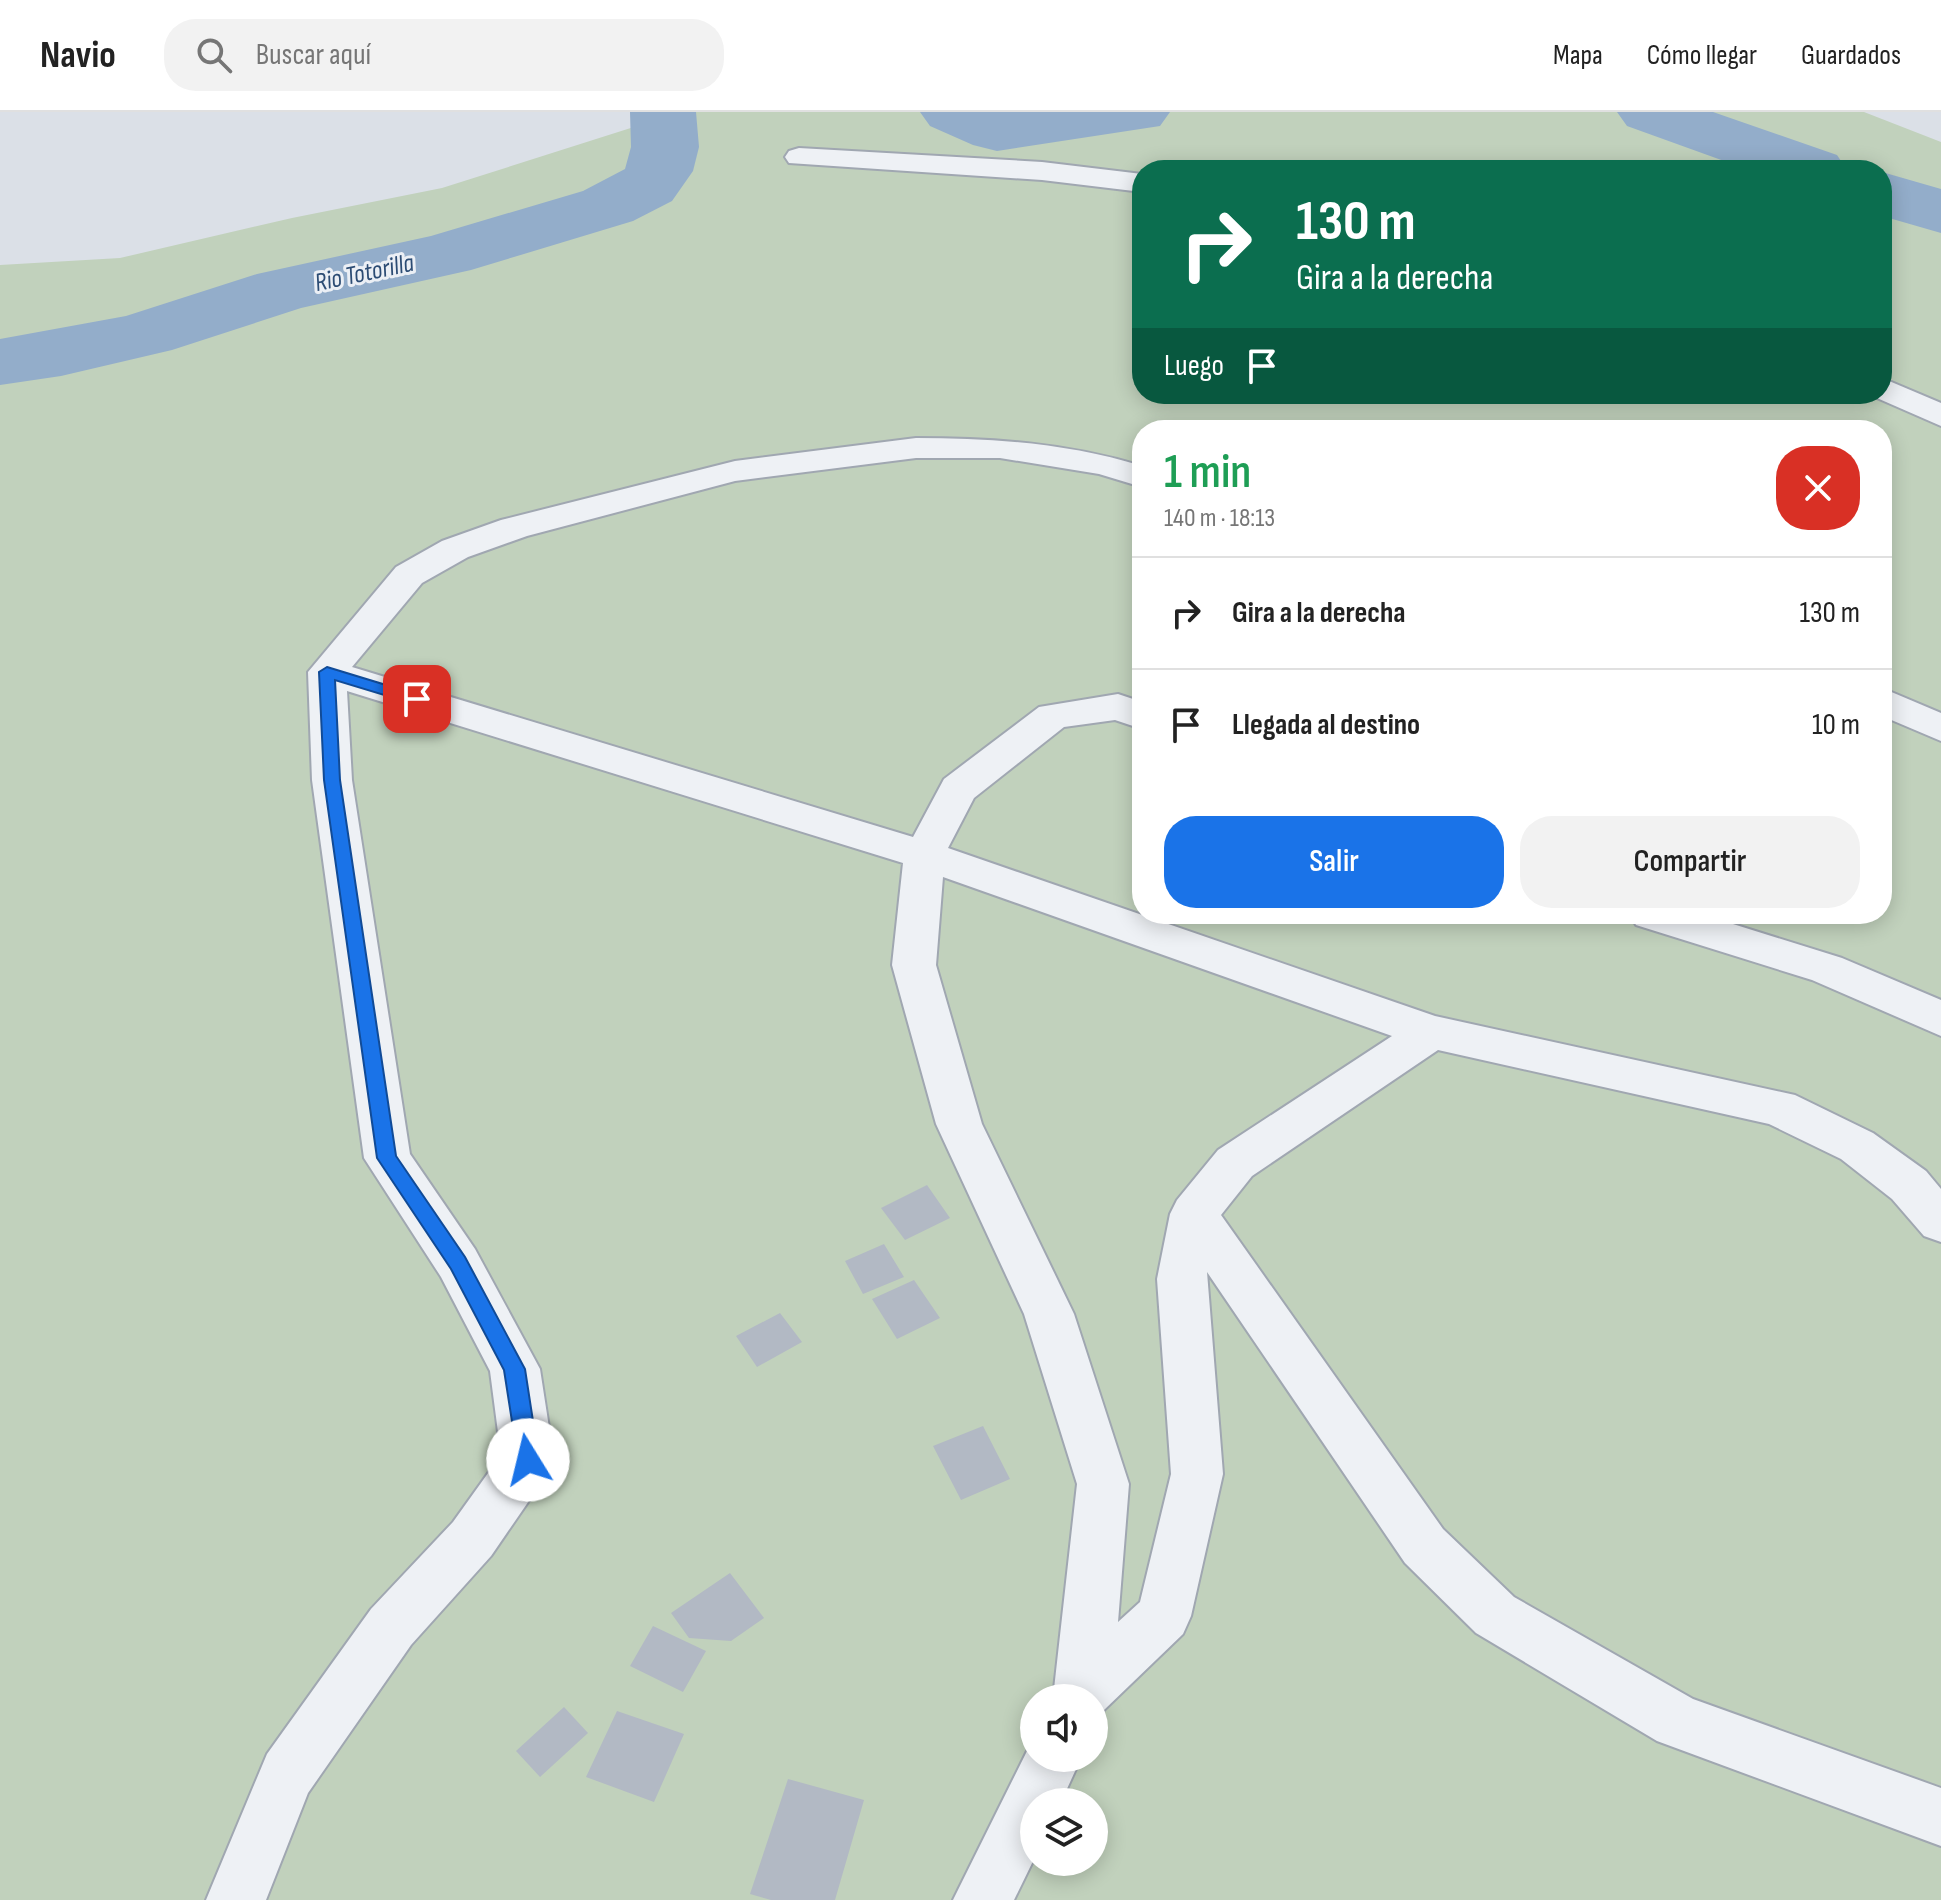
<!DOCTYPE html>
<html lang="es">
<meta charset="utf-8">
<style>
:root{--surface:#fff;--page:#f2f2f2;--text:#222;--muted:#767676;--line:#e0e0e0;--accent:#1a73e8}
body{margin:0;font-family:"Sofia Sans Condensed",sans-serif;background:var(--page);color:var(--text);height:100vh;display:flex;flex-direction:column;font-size:30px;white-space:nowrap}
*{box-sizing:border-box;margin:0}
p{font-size:26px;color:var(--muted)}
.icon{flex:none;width:44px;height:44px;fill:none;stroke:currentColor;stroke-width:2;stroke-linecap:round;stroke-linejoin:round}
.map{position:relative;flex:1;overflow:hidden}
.drawer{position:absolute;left:1132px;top:308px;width:760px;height:504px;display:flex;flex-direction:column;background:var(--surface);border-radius:32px;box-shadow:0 4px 20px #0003}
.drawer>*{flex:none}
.hud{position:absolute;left:1132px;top:48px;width:760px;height:244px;border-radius:32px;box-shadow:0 4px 20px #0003;background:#0b6e4f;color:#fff;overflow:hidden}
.fabs{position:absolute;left:1020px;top:1572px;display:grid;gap:16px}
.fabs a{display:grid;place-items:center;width:88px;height:88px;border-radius:50%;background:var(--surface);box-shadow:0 4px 20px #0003;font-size:40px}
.pin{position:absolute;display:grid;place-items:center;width:68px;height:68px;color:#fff;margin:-34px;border-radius:16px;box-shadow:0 4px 12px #0006}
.me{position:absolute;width:88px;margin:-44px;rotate:351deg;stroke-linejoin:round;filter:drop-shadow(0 0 6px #0008)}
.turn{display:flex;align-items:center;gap:28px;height:168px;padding:0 32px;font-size:36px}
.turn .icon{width:104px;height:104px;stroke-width:2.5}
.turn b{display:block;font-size:56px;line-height:68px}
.then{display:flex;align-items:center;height:76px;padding:0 32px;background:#0003;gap:16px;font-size:30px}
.round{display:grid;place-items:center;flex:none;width:84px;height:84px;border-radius:32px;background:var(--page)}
.headline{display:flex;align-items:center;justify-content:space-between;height:136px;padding:0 32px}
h1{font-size:48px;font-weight:600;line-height:60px;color:#1e9e55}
.action{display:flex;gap:16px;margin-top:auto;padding:16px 32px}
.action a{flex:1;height:92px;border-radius:32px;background:var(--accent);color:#fff;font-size:32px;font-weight:600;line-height:92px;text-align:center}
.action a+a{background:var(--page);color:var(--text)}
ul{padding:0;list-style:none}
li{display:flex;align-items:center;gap:24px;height:112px;padding:0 32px;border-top:2px solid var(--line)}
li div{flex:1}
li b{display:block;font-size:30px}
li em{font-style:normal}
header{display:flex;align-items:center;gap:48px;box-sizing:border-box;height:112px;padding:0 40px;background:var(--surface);border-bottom:2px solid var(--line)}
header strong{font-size:38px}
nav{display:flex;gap:44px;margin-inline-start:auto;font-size:28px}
.search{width:560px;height:72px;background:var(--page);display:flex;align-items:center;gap:20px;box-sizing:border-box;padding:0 28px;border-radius:32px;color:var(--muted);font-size:30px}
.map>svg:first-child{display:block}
.green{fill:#c1d1bc;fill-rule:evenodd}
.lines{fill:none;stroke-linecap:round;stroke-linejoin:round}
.river{fill:#93adca;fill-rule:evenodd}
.building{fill:#b2b9c4}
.minor-casing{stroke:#a0a7b1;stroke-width:4}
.minor{fill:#eef1f5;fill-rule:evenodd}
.route{fill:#1a73e8;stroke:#114b97;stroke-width:2}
.labels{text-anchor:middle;stroke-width:6;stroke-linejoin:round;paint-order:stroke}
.far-water-label{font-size:26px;font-style:italic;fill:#2c4c74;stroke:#ebeff5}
</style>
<header>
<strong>Navio</strong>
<div class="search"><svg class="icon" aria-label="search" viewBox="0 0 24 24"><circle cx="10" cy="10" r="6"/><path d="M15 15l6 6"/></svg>Buscar aquí</div>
<nav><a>Mapa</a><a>Cómo llegar</a><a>Guardados</a></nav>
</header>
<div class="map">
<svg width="1941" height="1788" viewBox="0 0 1941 1788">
<rect width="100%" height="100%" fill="#dbe0e7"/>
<path class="green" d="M648,0H1864L1941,30V1788H0V153L120,146L292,106L442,76L637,14ZM1142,58H1882V282H1142ZM1142,318H1882V802H1142ZM1034,1586H1094V1646H1034ZM1034,1690H1094V1750H1034Z"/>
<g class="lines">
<path class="river" d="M630,0H696L699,35L693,59L672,89L633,109L471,158L301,196L172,238L61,264L0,273V227L126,204L257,162L431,124L583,79L625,57L631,35Z
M920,0H1170L1160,14L997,39L973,33L930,14Z
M1617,0H1713L1837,43L1847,58H1749L1627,14Z
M1882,60L1941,77V121L1882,104Z"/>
</g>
<path class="building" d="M927,1073L950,1106L905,1128L881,1096Z
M884,1132L904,1165L863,1182L845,1149Z
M914,1168L940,1206L897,1227L872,1187Z
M780,1201L802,1230L757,1255L736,1224Z
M983,1314L1010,1367L961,1388L933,1334Z
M730,1461L764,1506L731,1529L689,1526L671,1501Z
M653,1514L706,1539L683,1580L630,1554Z
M564,1595L588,1621L540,1665L516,1639Z
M617,1599L684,1622L654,1690L586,1665Z
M788,1667L864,1688L835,1788H771L750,1782Z"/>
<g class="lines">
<defs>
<path id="minor" d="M799,36L1042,50L1142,62V80L1042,68L789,51L785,45L789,39Z
M1882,266L1941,291V314L1870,283L1882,282Z
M916,326C993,326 1068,331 1142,354V375L1099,362L1000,346H916L735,369L527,424L468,445L422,471L352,555L913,725L944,667L1039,595L1118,582L1142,590V617L1115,608L1064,615L974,686L948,736L1435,904L1795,983L1873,1021L1926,1059L1941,1077V1130L1924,1124L1892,1087L1841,1047L1769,1012L1438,938L1252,1064L1221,1103L1443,1417L1514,1485L1693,1587L1941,1676V1734L1657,1629L1476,1521L1405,1451L1207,1160L1223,1362L1191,1504L1183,1522L1104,1598L1101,1605L1094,1608V1586H1053L1077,1372L1024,1202L936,1012L892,853L903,751L347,579L352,668L410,1042L475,1137L540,1257L554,1348L546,1364L491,1444L411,1533L308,1681L266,1788H206L267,1642L371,1497L453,1410L501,1343L490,1259L441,1165L364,1046L312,668L308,560L396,455L442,429L501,408L735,349ZM943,765L1392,924L1218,1038L1177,1088L1170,1102L1157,1167L1171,1362L1140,1490L1118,1510L1129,1372L1074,1202L982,1012L936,853Z
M1882,576L1941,601V629L1882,604Z
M1630,802H1701L1842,846L1941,888V924L1812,868L1636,813Z
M1034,1625V1646H1081L1061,1690H1034V1747L1014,1788H953Z"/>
</defs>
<use href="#minor" class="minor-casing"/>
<use href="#minor" class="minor"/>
</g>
<path class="route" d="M327,555L422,584L425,587L417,593L335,568L340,668L396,1044L465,1145L525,1257L539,1348L536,1355L528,1357L521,1355L518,1348L504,1258L451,1157L377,1046L324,668L319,560Z"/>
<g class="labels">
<g class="far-water-label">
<text transform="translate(364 160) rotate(-12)" y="9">Rio Totorilla</text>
</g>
</g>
</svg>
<div class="fabs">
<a><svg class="icon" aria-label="sound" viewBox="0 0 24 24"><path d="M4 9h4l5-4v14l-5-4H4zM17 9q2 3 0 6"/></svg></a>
<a><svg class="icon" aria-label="layers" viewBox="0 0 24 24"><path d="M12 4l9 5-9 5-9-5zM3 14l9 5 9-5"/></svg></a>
</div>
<div class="pin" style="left:417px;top:587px;background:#d93025"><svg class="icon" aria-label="arrive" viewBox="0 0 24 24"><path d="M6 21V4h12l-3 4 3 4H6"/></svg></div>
<svg class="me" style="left:528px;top:1348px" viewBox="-20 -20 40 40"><circle r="19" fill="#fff"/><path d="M0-13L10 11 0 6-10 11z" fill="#1a73e8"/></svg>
<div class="hud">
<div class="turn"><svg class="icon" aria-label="right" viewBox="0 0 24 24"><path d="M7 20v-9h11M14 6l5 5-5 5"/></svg><div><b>130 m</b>Gira a la derecha</div></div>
<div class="then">Luego<svg class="icon" aria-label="arrive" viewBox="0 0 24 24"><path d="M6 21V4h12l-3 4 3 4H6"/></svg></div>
</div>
<section class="drawer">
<div class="headline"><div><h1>1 min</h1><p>140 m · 18:13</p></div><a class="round" style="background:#d93025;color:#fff"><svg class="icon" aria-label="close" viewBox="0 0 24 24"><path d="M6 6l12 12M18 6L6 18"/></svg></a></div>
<ul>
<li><svg class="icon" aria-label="right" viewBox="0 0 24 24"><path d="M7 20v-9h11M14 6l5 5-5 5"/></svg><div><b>Gira a la derecha</b></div><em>130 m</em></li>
<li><svg class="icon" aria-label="arrive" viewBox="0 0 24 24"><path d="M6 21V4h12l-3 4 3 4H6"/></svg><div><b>Llegada al destino</b></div><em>10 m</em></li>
</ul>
<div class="action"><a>Salir</a><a>Compartir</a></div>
</section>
</div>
